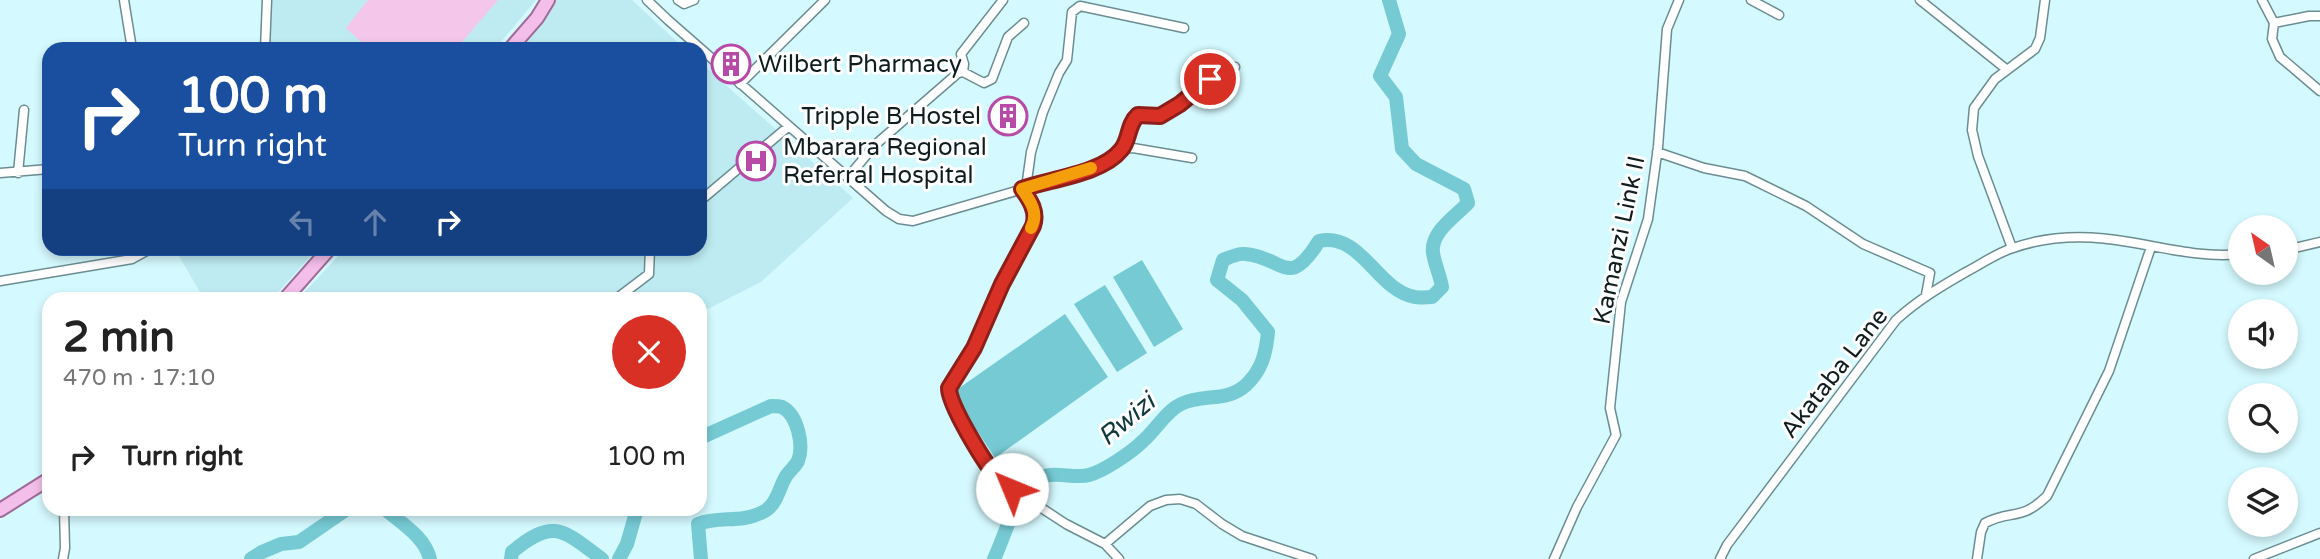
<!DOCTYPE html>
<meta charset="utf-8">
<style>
:root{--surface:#fff;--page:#f6f6f6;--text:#222;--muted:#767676}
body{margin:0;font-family:"Varela Round",sans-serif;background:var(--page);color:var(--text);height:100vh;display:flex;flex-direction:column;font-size:26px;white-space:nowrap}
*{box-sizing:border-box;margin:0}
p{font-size:23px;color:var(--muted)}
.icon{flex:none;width:38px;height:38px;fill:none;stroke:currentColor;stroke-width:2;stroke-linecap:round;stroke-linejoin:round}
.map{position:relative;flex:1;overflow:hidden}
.side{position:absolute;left:42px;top:292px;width:665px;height:224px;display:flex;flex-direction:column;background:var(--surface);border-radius:21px;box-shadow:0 4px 10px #0003}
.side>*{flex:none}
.guide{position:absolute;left:42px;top:42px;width:665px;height:214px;border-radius:21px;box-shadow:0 4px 10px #0003;background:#1a4fa0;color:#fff;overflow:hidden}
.needle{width:46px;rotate:326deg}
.tools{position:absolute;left:2228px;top:215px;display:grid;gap:14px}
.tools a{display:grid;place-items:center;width:70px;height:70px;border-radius:50%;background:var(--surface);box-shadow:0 4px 10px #0003;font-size:35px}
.pin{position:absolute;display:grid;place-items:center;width:60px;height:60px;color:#fff;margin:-30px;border:4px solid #fff;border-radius:50%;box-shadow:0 2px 7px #0007}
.me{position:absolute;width:77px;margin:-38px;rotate:315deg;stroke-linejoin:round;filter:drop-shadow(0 0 5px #0008)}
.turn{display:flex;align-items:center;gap:24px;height:147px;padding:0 21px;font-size:32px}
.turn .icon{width:91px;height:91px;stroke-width:2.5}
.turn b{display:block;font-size:49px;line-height:60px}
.lanes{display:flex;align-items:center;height:66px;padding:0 21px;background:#0003;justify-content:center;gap:35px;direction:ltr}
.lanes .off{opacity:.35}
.round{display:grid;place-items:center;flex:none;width:74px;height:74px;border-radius:37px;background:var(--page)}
.headline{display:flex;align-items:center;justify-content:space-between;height:119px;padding:0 21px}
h1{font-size:42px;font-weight:800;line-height:52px}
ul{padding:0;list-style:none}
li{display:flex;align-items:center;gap:21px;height:91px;padding:0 21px}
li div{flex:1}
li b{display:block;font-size:26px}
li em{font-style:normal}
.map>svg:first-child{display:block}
.built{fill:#beebf1}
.green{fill:#f4c6ea}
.water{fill:#76cad4}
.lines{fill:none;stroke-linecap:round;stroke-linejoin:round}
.river{stroke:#76cad4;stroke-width:14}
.minor-casing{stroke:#6b8d92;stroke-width:11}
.primary-casing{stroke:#9e6a99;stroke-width:16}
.minor{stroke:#fff;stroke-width:8}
.primary{stroke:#f3bee9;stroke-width:12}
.route-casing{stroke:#8d1f18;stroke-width:18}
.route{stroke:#d93025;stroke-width:12}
.slow{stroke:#f59e0b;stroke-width:12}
.labels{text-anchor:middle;stroke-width:6;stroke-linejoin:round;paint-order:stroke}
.poi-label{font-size:24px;fill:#0f1d1f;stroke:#fefefe;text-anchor:start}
.street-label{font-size:24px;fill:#0f1d1f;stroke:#fefefe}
.water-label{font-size:26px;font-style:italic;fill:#0e383c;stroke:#fefefe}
</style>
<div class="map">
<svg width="2320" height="559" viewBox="0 0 2320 559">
<rect width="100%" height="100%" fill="#d4f9fe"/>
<path class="built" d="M270,0H536L495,49H268Z
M552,0H632L685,49H518Z
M700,62L853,198L761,282L700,313V299H298L345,249L700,248Z
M175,249H317L272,299H204Z"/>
<path class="green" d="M368,0H498L456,49H369L346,28Z"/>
<path class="water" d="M1142,260L1183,329L1154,347L1113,277Z
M1105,285L1147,353L1117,372L1074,304Z
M1065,314L1108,377L995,458L952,393Z"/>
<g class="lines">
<path class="river" d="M700,438L771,406C775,406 779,406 782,407C798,415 804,446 798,461C795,467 788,472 785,478C778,491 776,507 761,513C741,523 718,516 698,524L701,559
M385,509C401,523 425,537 430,559
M251,559L262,552L281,544L299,542L347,509
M511,559L512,552C554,517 563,530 602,559
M619,559L627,544L637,509
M994,559C1005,536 1017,488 1041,477C1056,471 1075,479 1089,475C1104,471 1132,452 1143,441C1156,430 1166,411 1181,404C1204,393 1226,403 1246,385C1262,370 1266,353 1268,332L1242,300L1217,280L1223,260C1230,257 1238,253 1245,254C1284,257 1288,291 1319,241C1362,232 1377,291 1415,297C1420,298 1427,297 1432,297L1442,287C1440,275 1435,265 1433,253C1430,232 1456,216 1468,203L1464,189L1416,164L1402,149L1396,97L1380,76L1399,34L1389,0"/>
<defs>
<path id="minor" d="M124,0L132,49
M647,0L668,20L886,211L899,219L913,221L1088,170C1099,165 1113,160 1121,150C1130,140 1127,125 1138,115L1160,116L1180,104L1210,79L1235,67
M678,0L684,4L694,0
M1751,0L1779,15
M1920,0L2006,69
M2262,0L2274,23L2272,39L2280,57L2320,91
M2274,23L2309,16H2320
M265,49L267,0
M963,72L964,64L961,54L1003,0
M740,84L825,0
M1122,149L1133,148L1192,158
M1657,152L1704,168L1745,176L1806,206L1863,244L1930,273L1926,295
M0,173L49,169
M18,173L24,110
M849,176L875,145L958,73L963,72L984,83L992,79L1008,37L1024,23
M1026,188L1031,152L1043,112L1059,73L1067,60L1072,12L1080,6L1184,28
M1022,189L1029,199L1036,219L1002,284L973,348L949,388V393L982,457L1000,481L1066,524L1105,544L1119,559
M700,201L789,126
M2012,248L1978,156L1972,130L1974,108L1995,79L2035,49L2040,38L2045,0
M2286,250L2320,242
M0,281L132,259L152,248
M616,299L649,274L650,248
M1105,544L1150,506L1166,500L1180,499L1196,504L1222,524L1242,536L1312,559
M63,559L65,548L64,509
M1554,559L1577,507L1616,435L1610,408L1621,302L1648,219L1658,147L1667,29L1679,0
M1720,559L1727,545L1896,320C1918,300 1940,287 1966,272C1982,264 1996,253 2013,248C2050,235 2091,235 2129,242C2166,248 2202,258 2240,254
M1977,559L1981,532L1985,523C2012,509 2020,522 2047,496L2109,371L2151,247
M2254,559L2320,533"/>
<path id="primary" d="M510,49L537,18L548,0
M285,299L330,248
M0,510L49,479"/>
</defs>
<use href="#minor" class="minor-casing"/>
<use href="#primary" class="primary-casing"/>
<use href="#minor" class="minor"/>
<use href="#primary" class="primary"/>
</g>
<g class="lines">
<defs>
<path id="route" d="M1012,489C1005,485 999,481 995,475C983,460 949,405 949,388L974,348L1002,284L1033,226C1038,212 1030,200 1022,189C1050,179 1102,174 1121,150C1130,140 1127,125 1138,115L1160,116L1180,104L1210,79"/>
</defs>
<use href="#route" class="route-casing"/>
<use href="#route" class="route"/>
<path class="slow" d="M1031,228C1039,213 1031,202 1022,189L1091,168"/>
</g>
<defs>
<symbol id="building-ring" viewBox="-11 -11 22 22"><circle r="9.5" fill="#fefefe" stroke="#b749a7" stroke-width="1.5"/><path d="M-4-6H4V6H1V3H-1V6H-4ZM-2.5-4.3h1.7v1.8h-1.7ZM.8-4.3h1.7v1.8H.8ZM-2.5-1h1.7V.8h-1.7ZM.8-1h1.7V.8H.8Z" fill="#b749a7"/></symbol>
<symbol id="hospital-ring" viewBox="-11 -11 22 22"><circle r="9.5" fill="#fefefe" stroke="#b749a7" stroke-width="1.5"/><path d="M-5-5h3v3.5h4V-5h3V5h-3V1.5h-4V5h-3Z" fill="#b749a7"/></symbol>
</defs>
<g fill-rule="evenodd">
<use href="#building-ring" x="709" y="42" width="44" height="44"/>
<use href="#building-ring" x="986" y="94" width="44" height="44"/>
<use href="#hospital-ring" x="734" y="139" width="44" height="44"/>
</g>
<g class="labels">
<g class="poi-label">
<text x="758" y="72">Wilbert Pharmacy</text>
<text x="981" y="124" text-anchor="end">Tripple B Hostel</text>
<text x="783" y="155">Mbarara Regional<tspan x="783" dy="28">Referral Hospital</tspan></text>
</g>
<g class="street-label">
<text transform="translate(1619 240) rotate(-78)" y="8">Kamanzi Link II</text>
<text transform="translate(1834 373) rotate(-52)" y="8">Akataba Lane</text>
</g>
<g class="water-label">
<text transform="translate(1126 419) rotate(-40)" y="9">Rwizi</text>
</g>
</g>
</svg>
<div class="tools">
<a><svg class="needle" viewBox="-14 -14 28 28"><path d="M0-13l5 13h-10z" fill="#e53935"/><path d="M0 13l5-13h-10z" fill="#767676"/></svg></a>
<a><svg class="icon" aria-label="sound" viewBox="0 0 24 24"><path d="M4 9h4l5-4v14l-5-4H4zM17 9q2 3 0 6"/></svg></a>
<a><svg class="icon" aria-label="search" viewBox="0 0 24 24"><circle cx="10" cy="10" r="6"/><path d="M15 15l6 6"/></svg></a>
<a><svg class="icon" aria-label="layers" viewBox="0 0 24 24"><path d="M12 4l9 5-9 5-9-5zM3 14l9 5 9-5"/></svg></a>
</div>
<div class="pin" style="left:1210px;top:79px;background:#d93025"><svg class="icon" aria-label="arrive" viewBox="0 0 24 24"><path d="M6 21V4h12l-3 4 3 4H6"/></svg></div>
<svg class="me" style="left:1012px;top:489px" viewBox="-20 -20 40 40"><circle r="19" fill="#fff"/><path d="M0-13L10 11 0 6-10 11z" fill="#d93025"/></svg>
<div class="guide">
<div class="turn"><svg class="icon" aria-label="right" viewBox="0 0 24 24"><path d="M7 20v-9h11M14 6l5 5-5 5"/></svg><div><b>100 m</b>Turn right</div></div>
<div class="lanes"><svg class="icon off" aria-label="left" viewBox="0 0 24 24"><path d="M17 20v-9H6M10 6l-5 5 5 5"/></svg><svg class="icon off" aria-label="ahead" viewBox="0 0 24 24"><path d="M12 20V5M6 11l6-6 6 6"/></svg><svg class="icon" aria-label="right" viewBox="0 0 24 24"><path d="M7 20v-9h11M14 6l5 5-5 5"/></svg></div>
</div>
<section class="side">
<div class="headline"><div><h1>2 min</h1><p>470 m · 17:10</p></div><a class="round" style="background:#d93025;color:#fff"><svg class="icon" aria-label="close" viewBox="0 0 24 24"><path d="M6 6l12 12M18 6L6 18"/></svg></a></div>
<ul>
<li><svg class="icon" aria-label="right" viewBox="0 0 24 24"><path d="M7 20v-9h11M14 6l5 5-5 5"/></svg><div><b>Turn right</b></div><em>100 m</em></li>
</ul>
</section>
</div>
